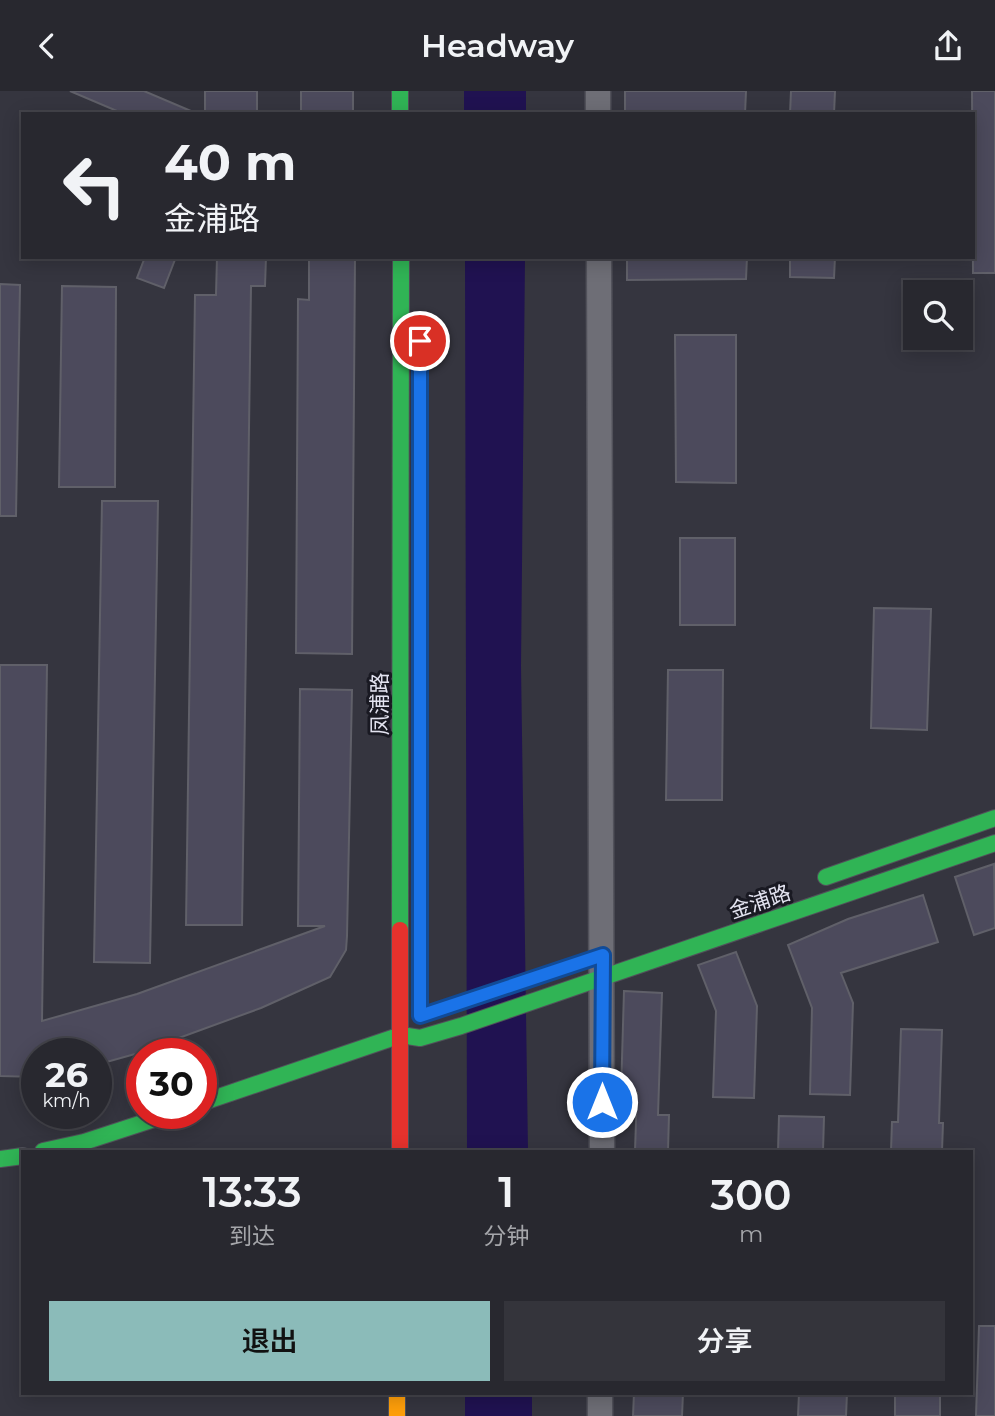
<!DOCTYPE html>
<html lang="zh">
<meta charset="utf-8">
<style>
:root{--surface:#28282f;--page:#34343b;--text:#f1f3f6;--muted:#a5a6aa;--line:#44444b;--accent:#8bbbb9}
body{margin:0;font-family:Montserrat,"Noto Sans SC",sans-serif;background:var(--page);color:var(--text);height:100vh;display:flex;flex-direction:column;font-size:26px;white-space:nowrap}
*{box-sizing:border-box;margin:0}
p{font-size:23px;color:var(--muted)}
.icon{flex:none;width:38px;height:38px;fill:none;stroke:currentColor;stroke-width:2;stroke-linecap:round;stroke-linejoin:round}
.map{position:relative;flex:1;overflow:hidden}
.details{position:absolute;left:21px;top:1059px;width:952px;height:245px;display:flex;flex-direction:column;background:var(--surface);border-radius:0px;box-shadow:0 4px 18px #0003,0 0 0 2px var(--line)}
.details>*{flex:none}
.top-card{position:absolute;left:21px;top:21px;width:954px;height:147px;border-radius:0px;box-shadow:0 4px 18px #0003,0 0 0 2px var(--line);background:#28282f;color:var(--text);overflow:hidden}
.buttons{position:absolute;left:903px;top:189px;display:grid;gap:14px}
.buttons a{display:grid;place-items:center;width:70px;height:70px;border-radius:0px;background:var(--surface);box-shadow:0 4px 18px #0003,0 0 0 2px var(--line);font-size:35px}
.speed{position:absolute;left:21px;top:947px;display:flex;gap:14px;font-size:35px;font-weight:700;text-align:center}
.speed>*{display:grid;place-content:center;width:91px;height:91px;border-radius:50%;background:var(--surface);box-shadow:0 4px 18px #0003,0 0 0 2px var(--line);line-height:1}
.speed small{font-size:18px;font-weight:400}
.speed .limit{border:10px solid #d22;background:#fff;color:#111}
.pin{position:absolute;display:grid;place-items:center;width:60px;height:60px;color:#fff;margin:-30px;border:4px solid #fff;border-radius:50%;box-shadow:0 2px 7px #0007}
.me{position:absolute;width:77px;margin:-38px;rotate:0deg;stroke-linejoin:round;filter:drop-shadow(0 0 5px #0008)}
.turn{display:flex;align-items:center;gap:24px;height:147px;padding:0 28px;font-size:32px}
.turn .icon{width:91px;height:91px;stroke-width:2.5}
.turn b{display:block;font-size:49px;line-height:60px}
.eta{display:flex;justify-content:space-evenly;align-items:center;height:119px;text-align:center}
.eta b{font-size:42px;font-weight:600;line-height:49px}
.button{display:flex;gap:14px;margin-top:auto;padding:14px 28px}
.button a{flex:1;height:80px;border-radius:0px;background:var(--accent);color:#111;font-size:28px;font-weight:600;line-height:80px;text-align:center}
.button a+a{background:var(--page);color:var(--text)}
header{display:flex;justify-content:space-between;align-items:center;height:91px;padding:0 28px;background:var(--surface);font-size:32px;font-weight:600}
.map>svg:first-child{display:block}
.water{fill:#201251}
.building{fill:#4c4a5c;stroke:#606069;stroke-width:2}
.lines{fill:none;stroke-linecap:round;stroke-linejoin:round}
.street-casing{stroke:#51515a;stroke-width:27}
.fast-casing{stroke:#51515a;stroke-width:18}
.slow-casing{stroke:#51515a;stroke-width:18}
.jam-casing{stroke:#51515a;stroke-width:18}
.street{stroke:#6e6e76;stroke-width:24}
.fast{stroke:#30b455;stroke-width:16}
.slow{stroke:#ff9f0a;stroke-width:16}
.jam{stroke:#e5322d;stroke-width:16}
.route-casing{stroke:#114b97;stroke-width:18}
.route{stroke:#1a73e8;stroke-width:12}
.labels{text-anchor:middle;stroke-width:6;stroke-linejoin:round;paint-order:stroke}
.street-label{font-size:21px;fill:#e3e3f0;stroke:#191922}
</style>
<header><svg class="icon" aria-label="back" viewBox="0 0 24 24"><path d="M15 5l-7 7 7 7"/></svg>Headway<svg class="icon" aria-label="share" viewBox="0 0 24 24"><path d="M12 15V3M7 8l5-5 5 5M5 13v7h14v-7"/></svg></header>
<div class="map">
<svg width="995" height="1325" viewBox="0 0 995 1325">
<rect width="100%" height="100%" fill="#35353f"/>
<path class="water" d="M464,0H526V23H464Z
M465,166H525L521,575L528,1060H467Z
M465,1302H532V1325H465Z"/>
<path class="building" d="M70,0H144L198,23H124Z
M205,0H257V23H205Z
M301,0H353V23H301Z
M625,0H746L745,23H625Z
M791,0H835L834,23H790Z
M972,0H995V182H973Z
M145,166H176L164,197L137,187Z
M217,166H266L265,195H251L242,834H186L195,204H216Z
M309,166H355L352,563L296,562L298,208L309,209Z
M627,166H747L746,188L627,189Z
M790,166H835L834,187L790,186Z
M0,193L20,194L16,425H0Z
M62,195L116,196L115,396H59Z
M675,244H736V392L676,391Z
M102,410H158L150,872L94,871Z
M680,447H735V534H680Z
M874,517L931,518L927,639L871,637Z
M0,574H47L42,930L137,903L325,835H298L300,598L352,599L347,845L346,859L330,886L261,917L135,963L96,974V962H37V986L0,985Z
M668,579H723L722,709H666Z
M994,773L995,837L974,844L955,786Z
M923,804L938,851L841,882L853,912L850,1004L810,1003L812,917L788,854L848,828Z
M736,861L757,915L754,1007L713,1006L716,920L698,874Z
M624,900L662,902L658,1024H669L668,1060H635L637,1002H621Z
M901,938L942,939L939,1032H943L942,1060H891L892,1031H898Z
M779,1025L824,1026L823,1060H778Z
M979,1235H995V1325H976Z
M634,1302H683L682,1325H633Z
M799,1302H847L846,1325H798Z
M895,1302H940V1325H895Z"/>
<g class="lines">
<defs>
<path id="street" d="M598,0V23
M599,166L602,1060
M600,1325V1302"/>
<path id="fast" d="M400,0V23
M826,786L995,727
M400,839L401,166
M201,1012L401,944L420,947L461,935L995,752
M43,1060L84,1051L173,1022
M0,1068L23,1065"/>
<path id="slow" d="M397,1302V1325"/>
<path id="jam" d="M400,1060V839"/>
</defs>
<use href="#street" class="street-casing"/>
<use href="#fast" class="fast-casing"/>
<use href="#slow" class="slow-casing"/>
<use href="#jam" class="jam-casing"/>
<use href="#street" class="street"/>
<use href="#fast" class="fast"/>
<use href="#slow" class="slow"/>
<use href="#jam" class="jam"/>
</g>
<g class="lines">
<defs>
<path id="route" d="M420,250V925L603,864L602,1011"/>
</defs>
<use href="#route" class="route-casing"/>
<use href="#route" class="route"/>
</g>
<g class="labels">
<g class="street-label">
<text transform="translate(380 613) rotate(-90)" y="7">凤浦路</text>
<text transform="translate(760 811) rotate(-19)" y="7">金浦路</text>
</g>
</g>
</svg>
<div class="buttons">
<a><svg class="icon" aria-label="search" viewBox="0 0 24 24"><circle cx="10" cy="10" r="6"/><path d="M15 15l6 6"/></svg></a>
</div>
<div class="speed"><div>26<small>km/h</small></div><div class="limit">30</div></div>
<div class="pin" style="left:420px;top:250px;background:#d93025"><svg class="icon" aria-label="arrive" viewBox="0 0 24 24"><path d="M6 21V4h12l-3 4 3 4H6"/></svg></div>
<svg class="me" style="left:602px;top:1011px" viewBox="-20 -20 40 40"><circle r="17" fill="#1a73e8" stroke="#fff" stroke-width="3"/><path d="M0-11L8 9 0 5-8 9z" fill="#fff"/></svg>
<div class="top-card">
<div class="turn"><svg class="icon" aria-label="left" viewBox="0 0 24 24"><path d="M17 20v-9H6M10 6l-5 5 5 5"/></svg><div><b>40 m</b>金浦路</div></div>
</div>
<section class="details">
<div class="eta">
<div><b>13:33</b><p>到达</p></div>
<div><b>1</b><p>分钟</p></div>
<div><b>300</b><p>m</p></div>
</div>
<div class="button"><a>退出</a><a>分享</a></div>
</section>
</div>
